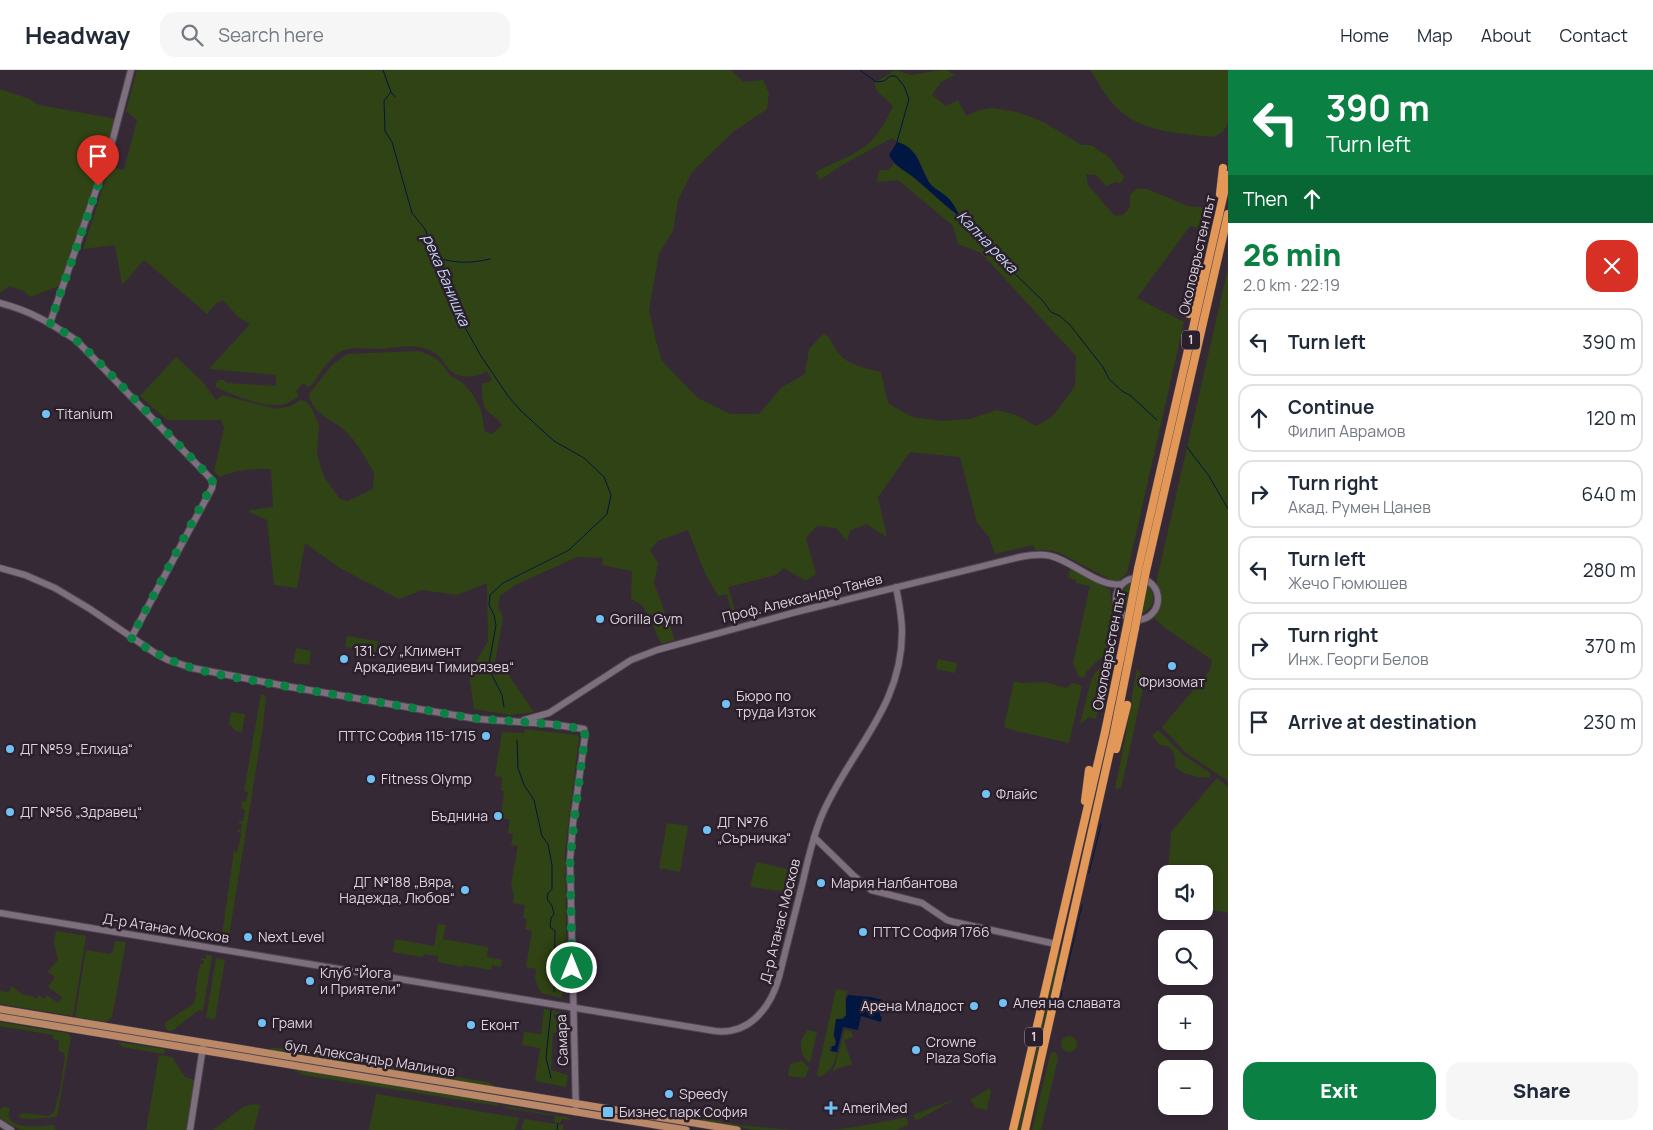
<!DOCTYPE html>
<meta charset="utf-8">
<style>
:root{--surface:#fff;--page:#f6f6f7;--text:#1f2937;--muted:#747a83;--line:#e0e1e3;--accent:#0b8043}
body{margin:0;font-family:Manrope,sans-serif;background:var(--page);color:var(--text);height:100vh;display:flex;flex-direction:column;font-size:19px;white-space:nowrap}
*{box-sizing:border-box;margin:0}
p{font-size:16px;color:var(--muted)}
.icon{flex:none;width:28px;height:28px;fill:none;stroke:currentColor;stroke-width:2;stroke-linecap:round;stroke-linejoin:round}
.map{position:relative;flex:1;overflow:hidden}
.sheet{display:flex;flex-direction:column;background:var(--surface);width:425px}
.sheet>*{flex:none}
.guide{background:#0b8043;color:#fff;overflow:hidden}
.controls{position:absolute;left:1158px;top:795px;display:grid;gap:10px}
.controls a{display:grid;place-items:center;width:55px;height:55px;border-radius:10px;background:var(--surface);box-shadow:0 2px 8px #0003;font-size:25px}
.pin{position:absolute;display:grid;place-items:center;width:42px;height:42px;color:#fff;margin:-51px -21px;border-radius:50% 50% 50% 0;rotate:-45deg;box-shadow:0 0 5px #0007}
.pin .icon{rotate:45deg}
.me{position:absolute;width:55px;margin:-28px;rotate:0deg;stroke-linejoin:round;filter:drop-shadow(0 0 4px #0008)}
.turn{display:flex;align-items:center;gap:18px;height:105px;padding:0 15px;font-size:22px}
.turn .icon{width:65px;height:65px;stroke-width:2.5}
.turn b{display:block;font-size:35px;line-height:42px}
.then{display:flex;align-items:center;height:48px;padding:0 15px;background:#0003;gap:10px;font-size:19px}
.round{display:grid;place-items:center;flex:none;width:52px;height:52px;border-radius:15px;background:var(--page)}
.summary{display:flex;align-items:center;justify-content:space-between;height:85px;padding:0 15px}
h1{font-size:30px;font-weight:800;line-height:38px;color:var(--accent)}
.button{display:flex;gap:10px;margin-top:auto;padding:10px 15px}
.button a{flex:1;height:58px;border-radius:15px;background:var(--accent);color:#fff;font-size:20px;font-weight:800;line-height:58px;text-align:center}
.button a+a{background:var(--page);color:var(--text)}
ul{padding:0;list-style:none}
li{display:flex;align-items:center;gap:15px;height:68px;margin:0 10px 8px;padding:0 5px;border:2px solid var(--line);border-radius:15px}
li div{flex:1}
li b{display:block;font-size:19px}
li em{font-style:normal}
header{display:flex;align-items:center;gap:30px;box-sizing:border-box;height:70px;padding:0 25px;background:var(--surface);border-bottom:1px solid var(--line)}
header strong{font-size:24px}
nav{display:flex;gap:28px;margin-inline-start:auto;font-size:18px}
.search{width:350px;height:45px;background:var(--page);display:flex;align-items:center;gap:12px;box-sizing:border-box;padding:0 18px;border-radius:15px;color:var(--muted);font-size:19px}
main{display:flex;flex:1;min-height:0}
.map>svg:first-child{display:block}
.green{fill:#304314}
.water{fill:#001741}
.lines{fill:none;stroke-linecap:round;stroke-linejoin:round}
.stream{stroke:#001741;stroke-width:1}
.secondary-casing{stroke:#524853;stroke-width:8}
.primary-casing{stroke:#524853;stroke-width:8}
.highway-casing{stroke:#524853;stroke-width:9}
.secondary{stroke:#7e6f7f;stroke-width:6}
.primary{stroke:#bb8868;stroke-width:7}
.highway{stroke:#e49858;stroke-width:8}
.highway-bridge-casing{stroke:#524853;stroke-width:9;stroke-linecap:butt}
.highway-bridge{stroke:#e49858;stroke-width:8}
.route{stroke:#0b8043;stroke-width:9;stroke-dasharray:0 16.2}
.poi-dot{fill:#70c1f4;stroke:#2c1f2c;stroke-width:2}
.labels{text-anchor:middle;stroke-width:5;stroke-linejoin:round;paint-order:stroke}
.shield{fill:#2c1f2c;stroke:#a69da6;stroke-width:1}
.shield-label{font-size:12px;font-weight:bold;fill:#dbd3db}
.street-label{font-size:14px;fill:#dbd3db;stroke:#2c1f2c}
.poi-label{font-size:14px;fill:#dbd3db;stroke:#2c1f2c;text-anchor:start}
.water-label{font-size:15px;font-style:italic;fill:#c2d7f4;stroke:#2c1f2c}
</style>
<header>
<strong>Headway</strong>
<div class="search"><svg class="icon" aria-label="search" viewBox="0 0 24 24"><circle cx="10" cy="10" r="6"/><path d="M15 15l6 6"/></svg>Search here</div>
<nav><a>Home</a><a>Map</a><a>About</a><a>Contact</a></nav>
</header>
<main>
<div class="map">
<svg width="1228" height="1060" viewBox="0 0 1228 1060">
<rect width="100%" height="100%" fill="#362936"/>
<path class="green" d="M137,0H731L743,12L763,10L769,23L767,39L733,62L692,102L678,130L673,161L659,183L649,240L656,271L662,291L698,328L730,344H759L781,318L805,304L809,279L824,263C833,270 833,278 840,285C849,295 868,299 881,302L888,333L912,347L942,351L970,349L997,340L1016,345L1036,356L1052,347L1075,316L1076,286L981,183L958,174L953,156L898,110L877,112L879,100H888L894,94C918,107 936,130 959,146L947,127L936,120L929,112L916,84L892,68L842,95L820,110L815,102C832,94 852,86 867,75C878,66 887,49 893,36L877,21L874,13L895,0L911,5L941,0H947L955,5L941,12L932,25L946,36L958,30L966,46L980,40L993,38L1017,42L1044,52L1081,75H1091L1109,87L1124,107L1121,113L1115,112L1106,116L1096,105L1086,104L1088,116C1098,125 1105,136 1115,146L1123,145L1130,137V125L1136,119H1147L1188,136L1212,138L1208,160L1190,156L1137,228L1184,252L1127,503L1120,510L1113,511L1058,482L1049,480H1035L1033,475L995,484L989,467L977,453L960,387L910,382L878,427L887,467L866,454L850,461L847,471L836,458L817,456L806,468L816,504L806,511L784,498L776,505L728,517L737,547L733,549L727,524L718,526L705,503L688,460L658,471L650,480L658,493L654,513L675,570L661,574L648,544L642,535L631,529L632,501L602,495L603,488L577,487L515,515L500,526L498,537L503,547L495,592L505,600L534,642L510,645L474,639L469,604L488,571L487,513L457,525L422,520L399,529L338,497L305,473L297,518L274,515L267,450L249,442L250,440L273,437L271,399C253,399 236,399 220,407L214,402L224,358L221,350H167L140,326L176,287L201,310L216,330L222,325L277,339L291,336L301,330L307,332L312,339L319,355L317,384L324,407L340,429L348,431L373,419L374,402C365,388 357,371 344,360C332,349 311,343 309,324L332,295L347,284L419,281C427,284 436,287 442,294C445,297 446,301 449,304C452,308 458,309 462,312C476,326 484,341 484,361L492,364L502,355C497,348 493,346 487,341C481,334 482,321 482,313H487L492,309L486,300L484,303C475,307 460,309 451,301C442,293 444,287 429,280C413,272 393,279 376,279C367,279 354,277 345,280C331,284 319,305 311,316L308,317L303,313L296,321L299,326C293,330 287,334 281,335C263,337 232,325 216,317V313L218,310H224L227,313L276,316V305L209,299L250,254L238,247L223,230L217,233L207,244L144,190L122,215L115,175L83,179L110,97L124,100L137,50L126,41Z
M1090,0H1228V51C1226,59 1222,64 1213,67C1178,63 1141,63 1115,36C1105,26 1098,11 1090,0Z
M0,19L30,29L39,35L116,49L109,76L59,216L30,227L24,221L9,216L0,223Z
M1228,198V711L1185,682L1162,657L1210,600L1212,590L1165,558L1154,548C1160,539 1164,531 1160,521C1158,516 1157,514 1157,509Z
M1070,498L1110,520L1112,536L1117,546L1112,577L1109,582L1095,593L1087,601L1084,608L1079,607L1073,593L1090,516L1076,513V510L1068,508Z
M1121 528a16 16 0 1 1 32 0a16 16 0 1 1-32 0Z
M347,566L378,571L376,582L345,577Z
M296,578L311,581L309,595L293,593Z
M938,589L957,593L955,603L936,599Z
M1108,590L1096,649L1089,647L1080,654L1090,614L1094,604Z
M1137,598L1143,609V618L1121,719L1115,718C1124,679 1130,638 1137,598Z
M1014,611L1022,613L1045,612L1066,618L1072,613L1082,616L1069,673L1016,661L1004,657Z
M261,624L266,626L263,656L229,866L225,869L222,865L234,780L237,783L241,764L237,761L238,759L241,761L242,754L239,753V751H243L245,740L241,738L242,731L246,732L248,722L244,721Z
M231,642L245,644L242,662L236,661L229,654Z
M525,659L577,665L579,667L565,782L566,871L562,928L541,923L535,910L536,899L526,897L532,861L525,859L527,849L523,848L525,835L513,833L514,826L511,814L518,776L511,775L513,764L508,763L510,750L501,748L504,721L501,720L502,707L495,706L502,662L524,663Z
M1158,660L1183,685L1210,703V708C1198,707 1185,706 1175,697C1177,685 1172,675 1160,675L1152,666Z
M1217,708L1228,717V843L1204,838V804H1166V814L1160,811L1169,792L1171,762Z
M667,753L688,756L680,802L659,798Z
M756,792L800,802L795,823L750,817Z
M438,854L446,855L443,869L488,877L487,887L502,890L501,897L492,895L491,900L463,895V897L438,892V886L424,884L423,887L393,882L395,869L434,876Z
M56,861L86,866L73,946L0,934V921L8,922L12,916L23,925L32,926L36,929L39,925L44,929L47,925L58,933L62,927L48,917L55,907L47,902L58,890L54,872Z
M115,871L126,872L112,947L106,952L75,947L86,880L110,884L113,881Z
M1058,883L1060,884L1020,1060H1018Z
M206,885L212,886L203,941L199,940L172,961H168L165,956L166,952L194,933L195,927H196L197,923L195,922L200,894H203L204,890H201L202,888L206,889Z
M216,888L225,890L215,949L206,948Z
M836,919L848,921L845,928L846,945L842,948L836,949L833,964L835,972L834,976H830L829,981L837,983C834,995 831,1002 819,1007L817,1004Z
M544,939L564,943L566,945L567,960H565L564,948L554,944V947L562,954V960L553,963L551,1000L568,1005L566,1017L535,1011L540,978L522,975L524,962L541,964Z
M0,952L67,963L71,967L57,1047L30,1049L21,1048L19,1046L20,1044L24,1043L48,1046L54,1042L60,1020L65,986L64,983L59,981V971L53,969V965L0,956Z
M807,960L817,962L810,993C802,988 798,976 803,967C804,964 806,963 807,960Z
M845,960L851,961L853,967L844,970L852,994L832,1001L835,996Z
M1061 974a8 8 0 1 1 16 0a8 8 0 1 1-16 0Z
M117,972L165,979L164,984L123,977Z
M272,978H278L488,1012L497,1018L266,980Z
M1054,982L1056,983L1058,989L1041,1060H1032L1049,989L1051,983Z
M159,985L172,987L185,1007L194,1010L186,1060H146Z
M802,991L809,998L805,1008L788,1006L790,994Z
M293,999L481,1030L498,1034L499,1036L303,1005Z
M990,1018L991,1021L987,1040L974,1037V1034L970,1030Z
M376,1024L519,1048L515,1060H369Z
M957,1028L916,1051L913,1045Z
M252,1034L260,1035L254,1060H213L243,1037Z
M505,1036L567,1047L571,1050L562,1049L560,1053L554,1052L555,1046L505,1038Z
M2,1037L10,1038C1,1060 38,1057 51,1055L55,1056V1060H20L0,1048V1040Z
M679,1044L740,1055L790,1060H757L669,1046V1045Z
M903,1048H907L908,1055L896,1060H830L855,1057Z
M524,1049L563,1055V1060H521Z"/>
<path class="water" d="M897,72C919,77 920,100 931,115C936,120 942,122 947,127C953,132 957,140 960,147C946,136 932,123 918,111C908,102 895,97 889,85Z
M848,925L871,927L883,930L880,946L882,947L881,952L861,946L858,960L843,957L837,982L831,981L832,976H835L836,972L834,965L836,949H843L846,945V929Z"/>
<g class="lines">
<path class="stream" d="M383,0L391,22L384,31L385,61L392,72L412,143L425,159L432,178L444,203L458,245L481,286L508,326L520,340L554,371L584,388L604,407L611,425L607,444L569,480L503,513L490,525L489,535L494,545L496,555L489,594L492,605L502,625L504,637
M860,0L876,12L884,11L890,6H896L904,16L909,29L897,72
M391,22L395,27
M961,147L982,165L1010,199L1043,231L1051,242L1060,246L1070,255L1103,297L1109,309L1122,321L1131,326L1157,350
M436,188C459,193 467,194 490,189
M1187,377L1209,406L1228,439
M517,670L518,698L524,715L534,730L542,766L548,774L552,795V819L548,823L547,829L552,836L554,844L551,848L550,857L555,861L554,922
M1089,803L1101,754
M1064,912L1082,835
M1060,932L1062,921
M551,1008L546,988L551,940
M557,1060L558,1054"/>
<defs>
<path id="secondary" d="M0,233C31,241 50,253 76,270L213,411L212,418L131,568
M50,253L110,80L131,0
M0,498L25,505L55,518L90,539L155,583L168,590L192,598L285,616L477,649L550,654L584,659L585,666L573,753L570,790L576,1042
M1116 529a21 21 0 1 1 42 0a21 21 0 1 1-42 0Z
M524,650L549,643L631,590L657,580L796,542L1020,487C1030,485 1041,483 1051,486C1074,492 1099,518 1122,514
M814,767L853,805L871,820L922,833L947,850L954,852L1056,874
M0,843L715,961C750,965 771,937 779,907C787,875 795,843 803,811C808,789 813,766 822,745C850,680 902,638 902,562C902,547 899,532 896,517
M0,1053L11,1060
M190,1060L203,977"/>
<path id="primary" d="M0,939L737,1060
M0,947L686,1060"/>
<path id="highway" d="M1220,124L1223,98
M1189,244L1201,204
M1138,499L1228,105
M1146,501L1228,144
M1116,679L1127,635
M1085,731L1089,700
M1013,1060L1105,662L1127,556
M1025,1060L1114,663L1135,558"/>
</defs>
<use href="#secondary" class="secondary-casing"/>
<use href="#primary" class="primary-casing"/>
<use href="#highway" class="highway-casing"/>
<use href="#secondary" class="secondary"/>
<use href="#primary" class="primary"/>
<use href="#highway" class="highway"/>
<defs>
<path id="highway-bridge" d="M1127,556L1138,499
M1135,558L1146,501"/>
</defs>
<use href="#highway-bridge" class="highway-bridge-casing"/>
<use href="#highway-bridge" class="highway-bridge"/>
</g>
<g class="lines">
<path class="route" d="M98,116L50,253L76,270L91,284L211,408L213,413L131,568C163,589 183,597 221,605L471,648L550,654L584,659L585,666L576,736L570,790L572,898"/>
</g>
<g class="poi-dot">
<circle cx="46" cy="344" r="5"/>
<circle cx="600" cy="549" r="5"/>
<circle cx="344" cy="589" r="5"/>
<circle cx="1172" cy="596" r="5"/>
<circle cx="726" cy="634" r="5"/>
<circle cx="486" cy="666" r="5"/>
<circle cx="10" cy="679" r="5"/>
<circle cx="371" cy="709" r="5"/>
<circle cx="986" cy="724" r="5"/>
<circle cx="10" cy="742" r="5"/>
<circle cx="498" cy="746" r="5"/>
<circle cx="707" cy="760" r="5"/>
<circle cx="821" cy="813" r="5"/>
<circle cx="465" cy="820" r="5"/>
<circle cx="863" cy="862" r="5"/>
<circle cx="248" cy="867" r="5"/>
<circle cx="310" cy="911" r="5"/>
<circle cx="1003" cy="933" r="5"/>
<circle cx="974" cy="936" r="5"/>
<circle cx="262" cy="953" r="5"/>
<circle cx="471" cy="955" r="5"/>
<circle cx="916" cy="980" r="5"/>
<circle cx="669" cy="1024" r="5"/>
<path d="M828.5 1030.5h5v5h5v5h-5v5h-5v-5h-5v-5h5z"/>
<rect x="602" y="1036" width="12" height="12" rx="2.5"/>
</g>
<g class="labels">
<g class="shield">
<rect x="1182" y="260.5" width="18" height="19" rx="4"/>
<rect x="1025" y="957.5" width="18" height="19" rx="4"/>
</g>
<g class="shield-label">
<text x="1191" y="274">1</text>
<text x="1034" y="971">1</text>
</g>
<g class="street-label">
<text transform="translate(1197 185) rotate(-77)" y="5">Околовръстен път</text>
<text transform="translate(802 528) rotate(-14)" y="5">Проф. Александър Танев</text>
<text transform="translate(1109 580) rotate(-79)" y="5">Околовръстен път</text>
<text transform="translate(780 851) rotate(-76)" y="5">Д-р Атанас Москов</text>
<text transform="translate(166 858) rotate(9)" y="5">Д-р Атанас Москов</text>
<text transform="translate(562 970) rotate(-92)" y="5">Самара</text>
<text transform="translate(370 988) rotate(9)" y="5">бул. Александър Малинов</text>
</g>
<g class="poi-label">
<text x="56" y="349">Titanium</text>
<text x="610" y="554">Gorilla Gym</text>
<text x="354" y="586">131. СУ „Климент<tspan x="354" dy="16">Аркадиевич Тимирязев“</tspan></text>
<text x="1172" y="617" text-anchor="middle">Фризомат</text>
<text x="736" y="631">Бюро по<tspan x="736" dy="16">труда Изток</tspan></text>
<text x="476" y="671" text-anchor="end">ПТТС София 115-1715</text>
<text x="20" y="684">ДГ №59 „Елхица“</text>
<text x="381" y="714">Fitness Olymp</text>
<text x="996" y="729">Флайс</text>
<text x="20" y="747">ДГ №56 „Здравец“</text>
<text x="488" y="751" text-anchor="end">Бъднина</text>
<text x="717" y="757">ДГ №76<tspan x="717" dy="16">„Сърничка“</tspan></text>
<text x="455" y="817" text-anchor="end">ДГ №188 „Вяра,<tspan x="455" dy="16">Надежда, Любов“</tspan></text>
<text x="831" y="818">Мария Налбантова</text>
<text x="873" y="867">ПТТС София 1766</text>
<text x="258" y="872">Next Level</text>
<text x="320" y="908">Клуб “Йога<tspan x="320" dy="16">и Приятели”</tspan></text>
<text x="1013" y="938">Алея на славата</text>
<text x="964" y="941" text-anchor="end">Арена Младост</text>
<text x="272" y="958">Грами</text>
<text x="481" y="960">Еконт</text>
<text x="926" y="977">Crowne<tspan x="926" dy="16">Plaza Sofia</tspan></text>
<text x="679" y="1029">Speedy</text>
<text x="842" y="1043">AmeriMed</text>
<text x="619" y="1047">Бизнес парк София</text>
</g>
<g class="water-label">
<text transform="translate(987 172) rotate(46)" y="5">Кална река</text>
<text transform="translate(446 210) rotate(67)" y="5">река Банишка</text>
</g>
</g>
</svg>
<div class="controls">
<a><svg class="icon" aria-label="sound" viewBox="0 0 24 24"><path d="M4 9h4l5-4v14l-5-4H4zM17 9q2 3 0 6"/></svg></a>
<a><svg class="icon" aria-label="search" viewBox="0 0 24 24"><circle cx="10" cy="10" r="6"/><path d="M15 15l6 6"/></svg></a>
<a>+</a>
<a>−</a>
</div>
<div class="pin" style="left:98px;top:116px;background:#d93025"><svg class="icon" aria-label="arrive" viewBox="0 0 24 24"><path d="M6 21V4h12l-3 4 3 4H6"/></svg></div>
<svg class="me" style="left:572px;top:898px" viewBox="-20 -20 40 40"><circle r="17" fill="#0b8043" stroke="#fff" stroke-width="3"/><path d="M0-11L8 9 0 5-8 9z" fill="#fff"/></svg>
</div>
<section class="sheet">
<div class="guide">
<div class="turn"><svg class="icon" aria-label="left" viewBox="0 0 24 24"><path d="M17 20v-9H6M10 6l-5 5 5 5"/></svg><div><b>390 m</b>Turn left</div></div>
<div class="then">Then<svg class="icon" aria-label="ahead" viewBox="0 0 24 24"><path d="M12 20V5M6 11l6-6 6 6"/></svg></div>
</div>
<div class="summary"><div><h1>26 min</h1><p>2.0 km · 22:19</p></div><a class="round" style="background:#d93025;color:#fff"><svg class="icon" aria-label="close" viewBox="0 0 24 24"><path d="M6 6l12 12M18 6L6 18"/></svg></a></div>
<ul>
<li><svg class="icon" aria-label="left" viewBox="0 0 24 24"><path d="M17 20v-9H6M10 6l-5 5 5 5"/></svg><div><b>Turn left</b></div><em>390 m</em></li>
<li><svg class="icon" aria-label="ahead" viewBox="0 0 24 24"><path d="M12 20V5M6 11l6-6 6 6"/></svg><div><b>Continue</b><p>Филип Аврамов</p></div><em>120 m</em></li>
<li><svg class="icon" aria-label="right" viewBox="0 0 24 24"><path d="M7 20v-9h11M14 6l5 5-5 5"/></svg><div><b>Turn right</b><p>Акад. Румен Цанев</p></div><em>640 m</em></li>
<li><svg class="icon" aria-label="left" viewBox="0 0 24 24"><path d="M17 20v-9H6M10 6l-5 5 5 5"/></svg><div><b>Turn left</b><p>Жечо Гюмюшев</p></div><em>280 m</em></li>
<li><svg class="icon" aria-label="right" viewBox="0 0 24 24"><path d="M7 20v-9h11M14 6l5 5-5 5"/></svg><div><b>Turn right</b><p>Инж. Георги Белов</p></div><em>370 m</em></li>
<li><svg class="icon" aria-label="arrive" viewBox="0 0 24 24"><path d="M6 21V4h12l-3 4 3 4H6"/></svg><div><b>Arrive at destination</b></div><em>230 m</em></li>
</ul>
<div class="button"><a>Exit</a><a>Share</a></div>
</section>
</main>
